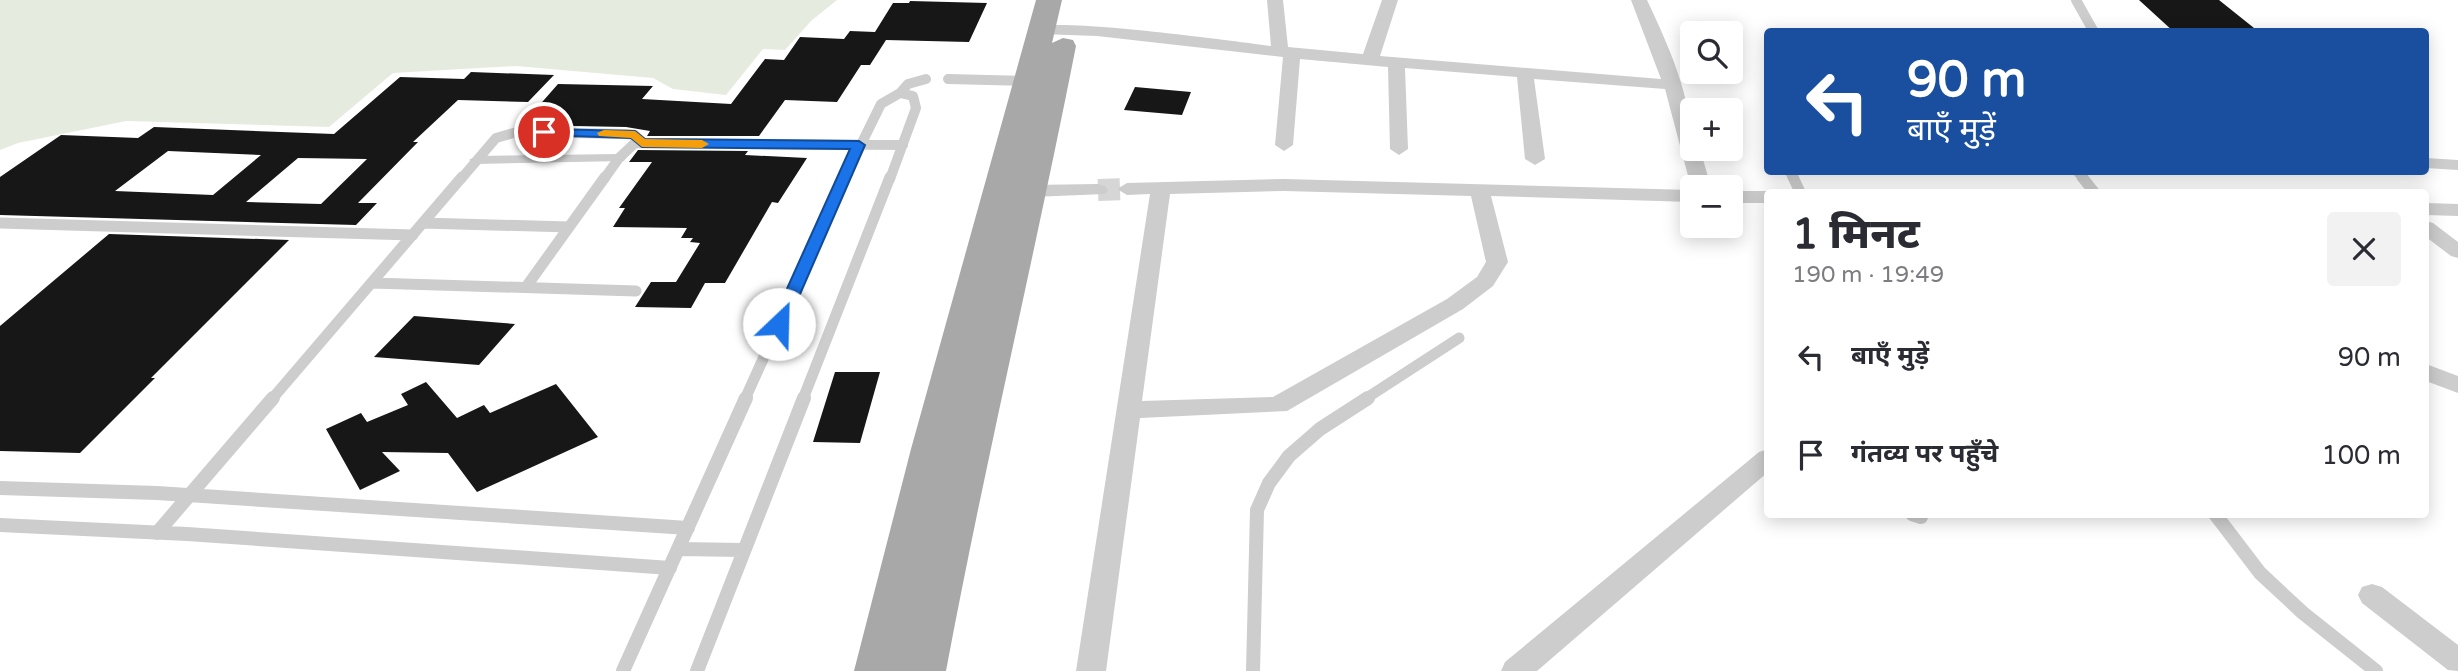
<!DOCTYPE html>
<html lang="hi">
<meta charset="utf-8">
<style>
:root{--surface:#fff;--page:#f2f2f3;--text:#2b2b33;--muted:#7c7c81}
body{margin:0;font-family:"Varela Round","Noto Sans Devanagari",sans-serif;background:var(--page);color:var(--text);height:100vh;display:flex;flex-direction:column;font-size:26px;white-space:nowrap}
*{box-sizing:border-box;margin:0}
p{font-size:23px;color:var(--muted)}
.icon{flex:none;width:38px;height:38px;fill:none;stroke:currentColor;stroke-width:2;stroke-linecap:round;stroke-linejoin:round}
.map{position:relative;flex:1;overflow:hidden}
.details{position:absolute;left:1764px;top:189px;width:665px;height:329px;display:flex;flex-direction:column;background:var(--surface);border-radius:7px;box-shadow:0 4px 18px #0003}
.details>*{flex:none}
.hud{position:absolute;left:1764px;top:28px;width:665px;height:147px;border-radius:7px;box-shadow:0 4px 18px #0003;background:#1a4fa0;color:#fff;overflow:hidden}
.buttons{position:absolute;left:1680px;top:21px;display:grid;gap:14px}
.buttons a{display:grid;place-items:center;width:63px;height:63px;border-radius:7px;background:var(--surface);box-shadow:0 4px 18px #0003;font-size:35px}
.pin{position:absolute;display:grid;place-items:center;width:60px;height:60px;color:#fff;margin:-30px;border:4px solid #fff;border-radius:50%;box-shadow:0 2px 7px #0007}
.me{position:absolute;width:77px;margin:-38px;rotate:24deg;stroke-linejoin:round;filter:drop-shadow(0 0 5px #0008)}
.turn{display:flex;align-items:center;gap:24px;height:147px;padding:0 28px;font-size:32px}
.turn .icon{width:91px;height:91px;stroke-width:2.5}
.turn b{display:block;font-size:49px;line-height:60px}
.round{display:grid;place-items:center;flex:none;width:74px;height:74px;border-radius:7px;background:var(--page)}
.head{display:flex;align-items:center;justify-content:space-between;height:119px;padding:0 28px}
h1{font-size:42px;font-weight:800;line-height:52px}
ul{padding:0;list-style:none}
li{display:flex;align-items:center;gap:21px;height:98px;padding:0 28px}
li div{flex:1}
li b{display:block;font-size:26px}
li em{font-style:normal}
.map>svg:first-child{display:block}
.green{fill:#e5ecdf}
.building{fill:#171717;fill-rule:evenodd}
.lines{fill:none;stroke-linecap:round;stroke-linejoin:round}
.minor-tunnel{stroke:#d6d6d6;stroke-width:22;stroke-dasharray:22 10;stroke-linecap:butt}
.service-far2{stroke:#cdcdcd;stroke-width:10}
.service-far1{stroke:#cdcdcd;stroke-width:11}
.service{stroke:#cdcdcd;stroke-width:14}
.pedestrian{fill:#cdcdcd;fill-rule:evenodd}
.minor{fill:#cdcdcd;fill-rule:evenodd}
.primary{fill:#a8a8a8;fill-rule:evenodd}
.route{fill:#1a73e8;stroke:#114b97;stroke-width:2}
.slow{fill:#f59e0b}
</style>
<div class="map">
<svg width="2458" height="671" viewBox="0 0 2458 671">
<rect width="100%" height="100%" fill="#fff"/>
<path class="green" d="M0,0H837L811,21L785,50L763,49L726,95L673,89L653,78L516,66L393,73L329,127L126,121L18,143L0,150Z"/>
<path class="building" d="M2139,0H2219L2259,32H2174Z
M910,1L987,3L969,42L886,40L870,65H861L837,102L785,100L759,136H647L650,131L626,127L522,125L558,84L653,86L642,99L731,104L765,59L784,60L800,37L844,39L850,31L875,32L893,3H909Z
M471,72L554,75L528,102L458,100L413,142H418L358,203H377L356,225L0,215V177L61,135L138,138L154,127L334,134L400,77L464,79ZM168,151L261,155L213,195L115,191ZM298,158L367,159L321,204L246,202Z
M1135,87L1191,92L1182,115L1124,110Z
M638,150L748,151L745,155L807,158L778,203L772,202L725,283H705L691,308L635,307L651,282H676L700,243L690,242L693,238H681L687,228L613,227L625,208H619L652,162H629Z
M109,234L289,240L151,378H155L80,453L0,451V326Z
M414,316L515,324L479,365L374,357Z
M835,372H880L860,443L813,442Z
M426,382L457,418L484,405L490,413L556,384L598,437L477,492L448,453L382,452L400,471L360,490L326,429L361,413L367,422L408,405L401,394Z"/>
<g class="lines">
<path class="minor-tunnel" d="M1098,190L1127,189"/>
<path class="service-far2" d="M2076,0L2094,32
M948,79L1028,81
M900,93L908,84L926,79
M2426,163L2458,165
M1790,172L1794,179
M2078,172L2084,179
M461,179L496,138L517,132L625,134L635,135L642,143
M604,179L619,158L635,143L903,145
M844,179L881,104L900,93L913,96L916,108L890,179"/>
<path class="service-far1" d="M1793,177L1800,192
M2082,177L2094,192
M0,223L413,235
M423,223L569,227
M372,283L636,291
M526,287L605,177
M272,399L462,177
M745,399L845,177
M803,399L890,177
M1365,399L1459,338"/>
<path class="service" d="M0,488L157,493L688,528
M1912,514L1921,517
M2215,514L2260,573L2303,613L2376,671
M0,525L187,534L670,568
M157,533L273,398
M679,549L743,550
M623,671L746,398
M697,671L804,398
M1253,671L1257,510L1269,483L1289,456L1320,429L1368,398"/>
<path class="pedestrian" d="M619,154L626,158L624,161L476,164L469,160L476,156Z"/>
<path class="minor" d="M1267,0H1283L1288,47L1363,54L1382,0H1398L1380,56L1661,79L1631,0H1647C1669,47 1692,97 1692,149H1700L1711,187H1691L1665,89L1534,79L1545,159L1535,165L1525,159L1517,77L1405,68L1408,149L1399,155L1390,149L1388,67L1300,59L1293,145L1284,151L1275,145L1283,57L1097,36L1041,34L1033,29C1046,15 1239,42 1271,46Z
M1284,179L1692,190V202L1491,196L1508,262L1493,286L1463,309L1287,411L1140,418L1106,671H1076L1150,194L1127,195L1117,189L1127,183ZM1284,191L1471,196L1486,262L1477,277L1447,299L1273,397L1142,401L1170,194Z
M1098,184L1105,186L1108,190L1105,194L1032,197L1025,195L1022,191L1025,187L1032,185Z
M1731,191H1768L1774,192H1768V203H1731Z
M2426,203L2458,204V216L2426,215Z
M2426,221L2433,223L2458,242V258L2451,256L2426,237Z
M2426,364L2458,376V393L2426,381Z
M1768,449V472L1537,671H1501L1505,662L1759,452Z
M2372,584L2382,587L2458,645V671L2448,670L2362,603L2358,595L2362,587Z"/>
<path class="primary" d="M1036,0H1062L1052,43L1063,38L1073,40L1076,46C1035,255 985,462 946,671H854L911,449Z"/>
</g>
<path class="route" d="M544,129L635,131L645,139L859,141L865,145L787,324L779,329L771,324L850,149L642,147L631,138L539,135L538,132Z"/>
<path class="slow" d="M604,130L635,131L645,139L702,140L709,144L702,148L642,147L631,138L599,136L597,133Z"/>
</svg>
<div class="buttons">
<a><svg class="icon" aria-label="search" viewBox="0 0 24 24"><circle cx="10" cy="10" r="6"/><path d="M15 15l6 6"/></svg></a>
<a>+</a>
<a>−</a>
</div>
<div class="pin" style="left:544px;top:132px;background:#d93025"><svg class="icon" aria-label="arrive" viewBox="0 0 24 24"><path d="M6 21V4h12l-3 4 3 4H6"/></svg></div>
<svg class="me" style="left:779px;top:324px" viewBox="-20 -20 40 40"><circle r="19" fill="#fff"/><path d="M0-13L10 11 0 6-10 11z" fill="#1a73e8"/></svg>
<div class="hud">
<div class="turn"><svg class="icon" aria-label="left" viewBox="0 0 24 24"><path d="M17 20v-9H6M10 6l-5 5 5 5"/></svg><div><b>90 m</b>बाएँ मुड़ें</div></div>
</div>
<section class="details">
<div class="head"><div><h1>1 मिनट</h1><p>190 m · 19:49</p></div><a class="round"><svg class="icon" aria-label="close" viewBox="0 0 24 24"><path d="M6 6l12 12M18 6L6 18"/></svg></a></div>
<ul>
<li><svg class="icon" aria-label="left" viewBox="0 0 24 24"><path d="M17 20v-9H6M10 6l-5 5 5 5"/></svg><div><b>बाएँ मुड़ें</b></div><em>90 m</em></li>
<li><svg class="icon" aria-label="arrive" viewBox="0 0 24 24"><path d="M6 21V4h12l-3 4 3 4H6"/></svg><div><b>गंतव्य पर पहुँचे</b></div><em>100 m</em></li>
</ul>
</section>
</div>
